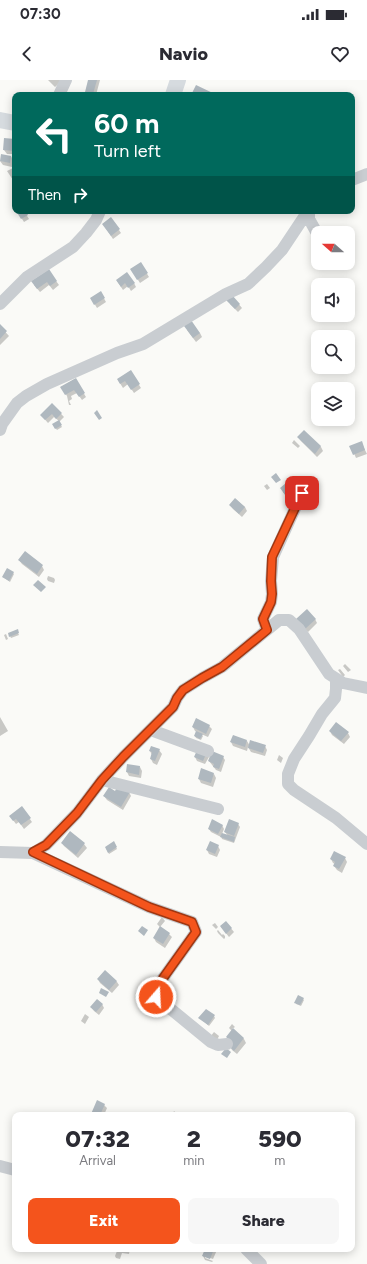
<!DOCTYPE html>
<style>
:root{--surface:#fff;--page:#f7f7f7;--text:#2b2b33;--muted:#7c7c81;--accent:#f4541c}
body{margin:0;font-family:Figtree,sans-serif;background:var(--page);color:var(--text);height:100vh;display:flex;flex-direction:column;font-size:15px;white-space:nowrap}
*{box-sizing:border-box;margin:0}
p{font-size:13px;color:var(--muted)}
.icon{flex:none;width:22px;height:22px;fill:none;stroke:currentColor;stroke-width:2;stroke-linecap:round;stroke-linejoin:round}
.map{position:relative;flex:1;overflow:hidden}
.drawer{position:absolute;left:12px;top:1032px;width:343px;height:140px;display:flex;flex-direction:column;background:var(--surface);border-radius:8px;box-shadow:0 2px 10px #0003}
.drawer>*{flex:none}
.banner{position:absolute;left:12px;top:12px;width:343px;height:122px;border-radius:8px;box-shadow:0 2px 10px #0003;background:#00695c;color:#fff;overflow:hidden}
.needle{width:26px;rotate:291deg}
.buttons{position:absolute;left:311px;top:146px;display:grid;gap:8px}
.buttons a{display:grid;place-items:center;width:44px;height:44px;border-radius:8px;background:var(--surface);box-shadow:0 2px 10px #0003;font-size:20px}
.pin{position:absolute;display:grid;place-items:center;width:34px;height:34px;color:#fff;margin:-17px;border-radius:8px;box-shadow:0 2px 6px #0006}
.me{position:absolute;width:44px;margin:-22px;rotate:19deg;stroke-linejoin:round;filter:drop-shadow(0 0 3px #0008)}
.turn{display:flex;align-items:center;gap:14px;height:84px;padding:0 16px;font-size:18px}
.turn .icon{width:52px;height:52px;stroke-width:2.5}
.turn b{display:block;font-size:28px;line-height:34px}
.then{display:flex;align-items:center;height:38px;padding:0 16px;background:#0003;gap:8px;font-size:15px}
.eta{display:flex;justify-content:space-evenly;align-items:center;height:68px;text-align:center}
.eta b{font-size:24px;font-weight:800;line-height:28px}
.button{display:flex;gap:8px;margin-top:auto;padding:8px 16px}
.button a{flex:1;height:46px;border-radius:8px;background:var(--accent);color:#fff;font-size:16px;font-weight:800;line-height:46px;text-align:center}
.button a+a{background:var(--page);color:var(--text)}
.status{display:flex;justify-content:space-between;align-items:center;height:28px;padding:0 20px;background:var(--surface);direction:ltr}
.status svg{height:11px;fill:currentColor}
header{display:flex;justify-content:space-between;align-items:center;height:52px;padding:0 16px;background:var(--surface);font-size:18px;font-weight:800}
.map>svg:first-child{display:block}
.shadow{fill:#0003}
.building{fill:#afb8bf}
.lines{fill:none;stroke-linecap:round;stroke-linejoin:round}
.minor{stroke:#c9cdd1;stroke-width:12}
.major{stroke:#d6dbdf;stroke-width:16}
.route-casing{stroke:#9f3712;stroke-width:10}
.route{stroke:#f4541c;stroke-width:7}
</style>
<div class="status"><b>07:30</b><svg viewBox="0 0 49 12"><path d="M0 12V9h3v3zM5 12V6h3v6zM10 12V3h3v9zM15 12V0h3v12zM26 1h20v11H26zM47 4h2v5h-2z"/></svg></div>
<header><svg class="icon" aria-label="back" viewBox="0 0 24 24"><path d="M15 5l-7 7 7 7"/></svg>Navio<svg class="icon" aria-label="heart" viewBox="0 0 24 24"><path d="M12 20l-8-8c-3-5 5-10 8-4 3-6 11-1 8 4z"/></svg></header>
<div class="map">
<svg width="367" height="1184" viewBox="0 0 367 1184">
<rect width="100%" height="100%" fill="#fafaf7"/>
<path class="shadow" d="M48,0H62V1L55,7Z
M89,0H100L96,15H88L86,12Z
M15,60V74H7L4,70Z
M11,76L13,80L12,87L3,85L0,81Z
M13,88L15,92V103L7,91Z
M17,131H24L29,139L24,142Z
M103,144L119,150L121,153L113,159Z
M348,177L353,184L344,190L339,183H348Z
M141,184L149,197L140,203L131,189Z
M48,190L59,205L53,210L49,205L40,212L34,205Z
M117,201L134,203L136,207L131,211L128,206L123,210Z
M101,213L106,222L97,228L91,218Z
M232,216L242,228L238,232L230,224Z
M0,246L9,256L0,265Z
M187,250L200,253L202,257L196,262Z
M130,291L141,308L134,313L128,304L123,308L118,300Z
M75,299L86,317L82,320L77,313L71,316L72,319L69,321L71,325H69L67,316L61,307Z
M52,324L64,337L59,342L62,347L57,350L53,345L59,341L54,337L48,343L41,335Z
M304,351L321,367L323,371L317,377L301,361L298,357Z
M294,360L300,366L298,368L292,363Z
M351,366H363L367,374L356,378Z
M267,404L270,408L267,410L264,406Z
M286,405L296,419L291,422L283,412Z
M235,419L245,427L247,431L242,437L233,429L230,425Z
M19,480L42,486L44,490L39,497L22,484Z
M13,493L14,494L10,502L3,497Z
M48,496L54,498L55,500L54,503L48,501L47,499Z
M315,539L317,543L308,552L299,543Z
M17,551L19,555L11,558L9,554Z
M6,554L8,559L6,560L4,555Z
M345,584L351,590L348,592L343,586Z
M340,589L345,595L343,597L338,590Z
M0,637L8,651L0,656Z
M209,646L212,649L208,657L201,654L203,656L201,660L196,658L195,656L197,652L195,651L193,647Z
M330,651L348,653L350,657L344,664L332,655Z
M247,661L250,666H265L267,670L265,676L251,672L248,667L247,671L233,666L231,662Z
M198,669L209,677L205,684L197,681L195,677Z
M159,670L162,674L157,685L153,683L151,679L152,675L150,671Z
M279,675L283,678L281,683L277,680Z
M223,677L225,680L221,692L216,690L209,681Z
M140,687L142,691L141,698L129,696L127,692Z
M214,694L216,698L213,707L201,703L199,699Z
M115,712H129L131,716L123,730L107,720L104,716Z
M22,728L32,742L24,749L19,742L16,744L13,740Z
M238,744L240,747L234,763L222,759L221,756V757L211,752L209,749L222,745L224,749L222,754L228,756L225,752Z
M70,752L84,764L87,768L78,778L64,766L62,763Z
M114,763L117,769L109,774L106,768Z
M218,766L220,770L217,777L209,774L207,770Z
M345,778L347,782L342,793L337,790L334,786L335,784L333,783L331,779Z
M162,837L165,841L160,847L157,844Z
M226,842L234,852L229,857L221,847Z
M215,843L218,847L216,849L212,845Z
M218,850L222,855L223,854L225,856V858L224,859L218,853L217,851Z
M169,854L172,857L165,868L156,862L154,858Z
M105,891L117,902L119,905L112,913L100,903L98,899Z
M303,919L304,920L301,926L296,924V923Z
M102,924L104,928L99,935L94,931L91,927Z
M85,934L89,937L85,944L81,941Z
M214,936L215,938L209,946L200,938Z
M232,944L235,947L232,949L244,959L246,963L237,974L232,970L230,966L232,951L229,948Z
M214,952L219,956L216,962L210,957Z
M104,1025L107,1028L104,1035H93L92,1034Z
M174,1031L178,1035H172Z
M181,1032L184,1035H178Z
M116,1169H130L129,1174L122,1173L120,1179L116,1178L115,1176L117,1171Z
M206,1169H216L217,1170L213,1179L205,1176V1178L213,1181L212,1182L205,1180L203,1176Z"/>
<path class="building" d="M88,0H97L93,14L85,12Z
M196,5L217,15H191Z
M4,58L15,59V71L3,70Z
M1,74L11,76L10,83L0,81Z
M16,131H26L28,135L21,139Z
M111,137L120,149L111,156L102,144Z
M141,182L148,193L137,200L130,189Z
M49,189L57,201L50,206L47,202L37,209L31,201Z
M127,192L135,203L128,208L125,203L121,207L116,200Z
M101,211L105,218L94,225L90,218Z
M232,215L240,224L235,229L226,220Z
M191,240L200,253L193,258L184,246Z
M0,244L7,251L0,259Z
M131,290L140,304L131,310L125,301L120,304L117,299Z
M76,298L85,313L79,317L74,310L65,315L60,307Z
M52,323L62,333L56,339L52,334L45,340L40,335Z
M97,330L102,338L99,340L94,333Z
M59,340L62,345L55,349L52,344Z
M304,350L321,366L315,374L297,357Z
M362,361L365,370L353,375L349,366Z
M276,393L281,400L276,403L271,397Z
M286,403L294,414L288,419L280,408Z
M235,418L245,427L239,434L229,425Z
M25,471L43,485L37,494L18,480Z
M7,488L14,492L9,501L2,497Z
M38,500L46,507L41,512L33,505Z
M307,529L316,539L305,549L296,539Z
M18,549L19,553L9,557L8,553Z
M196,638L210,645L206,654L192,647Z
M336,642L349,652L341,661L329,651Z
M196,651L203,654L200,659L194,656Z
M233,655L247,660L245,667L230,662Z
M250,660L266,665L263,673L248,668Z
M151,666L160,669L155,681L150,679L152,672L149,671Z
M198,668L207,672L203,681L194,677Z
M212,671L224,676L219,689L213,687L214,684L208,681Z
M127,684L140,686L139,695L126,692Z
M201,688L214,693L211,703L198,699Z
M118,705L130,712L121,727L103,716L109,707L115,711Z
M22,726L31,738L21,745L16,739L13,741L9,736Z
M212,739L223,745L218,754L208,749Z
M229,739L239,743L234,756L224,752Z
M70,751L85,763L76,775L61,763Z
M222,753L235,757L234,762L220,757Z
M114,761L117,767L108,773L105,767Z
M210,761L219,765L215,774L206,770Z
M334,771L346,777L339,789L333,786L335,782L330,779Z
M226,841L232,848L226,854L220,846Z
M142,846L148,850L144,856L138,851Z
M160,846L170,853L163,864L153,858Z
M105,890L117,901L109,910L97,899Z
M101,908L109,912L106,917L99,913Z
M298,915L304,918L300,925L294,923Z
M97,919L103,924L96,932L90,927Z
M206,929L215,935L208,945L198,938Z
M233,948L244,958L234,971L229,966L232,962L226,957Z
M226,968L231,972L227,978L221,974Z
M97,1020L105,1024L100,1035L91,1034Z
M205,1169H214L210,1179L202,1176Z"/>
<g class="lines">
<path class="minor" d="M59,15L66,0
M352,100L367,94
M309,131V139L318,155
M0,224L27,197L73,167L86,153L96,140L100,131
M0,350L2,344L17,323L26,316L47,304L117,273L143,264L226,214L248,204L266,187L282,170L308,131
M267,550L263,539L271,522L272,514L271,501L273,477L302,413
M336,599V609L335,618L322,634L309,656L294,679L288,694V704L294,710L336,738L367,764
M151,650L208,671
M102,700L218,729
M0,772L33,773L149,827L192,842L196,852L156,908V917L211,962L218,965L227,964
M33,773L46,765L77,733L102,700L123,677L173,627L177,618L183,610L202,598L222,587L279,540H289L299,549L329,594L343,603L367,608
M0,1086L15,1090
M246,1169L261,1184"/>
<path class="major" d="M173,15L178,0
M0,40L15,43"/>
</g>
<g class="lines">
<defs>
<path id="route" d="M156,917V908L196,852L192,842L149,827L33,772L46,765L77,733L102,700L123,677L173,627L177,618L183,610L202,598L222,587L267,550L263,539L271,522L272,514L271,501L272,477L302,413"/>
</defs>
<use href="#route" class="route-casing"/>
<use href="#route" class="route"/>
</g>
</svg>
<div class="buttons">
<a><svg class="needle" viewBox="-14 -14 28 28"><path d="M0-13l5 13h-10z" fill="#e53935"/><path d="M0 13l5-13h-10z" fill="#7c7c81"/></svg></a>
<a><svg class="icon" aria-label="sound" viewBox="0 0 24 24"><path d="M4 9h4l5-4v14l-5-4H4zM17 9q2 3 0 6"/></svg></a>
<a><svg class="icon" aria-label="search" viewBox="0 0 24 24"><circle cx="10" cy="10" r="6"/><path d="M15 15l6 6"/></svg></a>
<a><svg class="icon" aria-label="layers" viewBox="0 0 24 24"><path d="M12 4l9 5-9 5-9-5zM3 14l9 5 9-5"/></svg></a>
</div>
<div class="pin" style="left:302px;top:413px;background:#d93025"><svg class="icon" aria-label="arrive" viewBox="0 0 24 24"><path d="M6 21V4h12l-3 4 3 4H6"/></svg></div>
<svg class="me" style="left:156px;top:917px" viewBox="-20 -20 40 40"><circle r="17" fill="#f4541c" stroke="#fff" stroke-width="3"/><path d="M0-11L8 9 0 5-8 9z" fill="#fff"/></svg>
<div class="banner">
<div class="turn"><svg class="icon" aria-label="left" viewBox="0 0 24 24"><path d="M17 20v-9H6M10 6l-5 5 5 5"/></svg><div><b>60 m</b>Turn left</div></div>
<div class="then">Then<svg class="icon" aria-label="right" viewBox="0 0 24 24"><path d="M7 20v-9h11M14 6l5 5-5 5"/></svg></div>
</div>
<section class="drawer">
<div class="eta">
<div><b>07:32</b><p>Arrival</p></div>
<div><b>2</b><p>min</p></div>
<div><b>590</b><p>m</p></div>
</div>
<div class="button"><a>Exit</a><a>Share</a></div>
</section>
</div>
